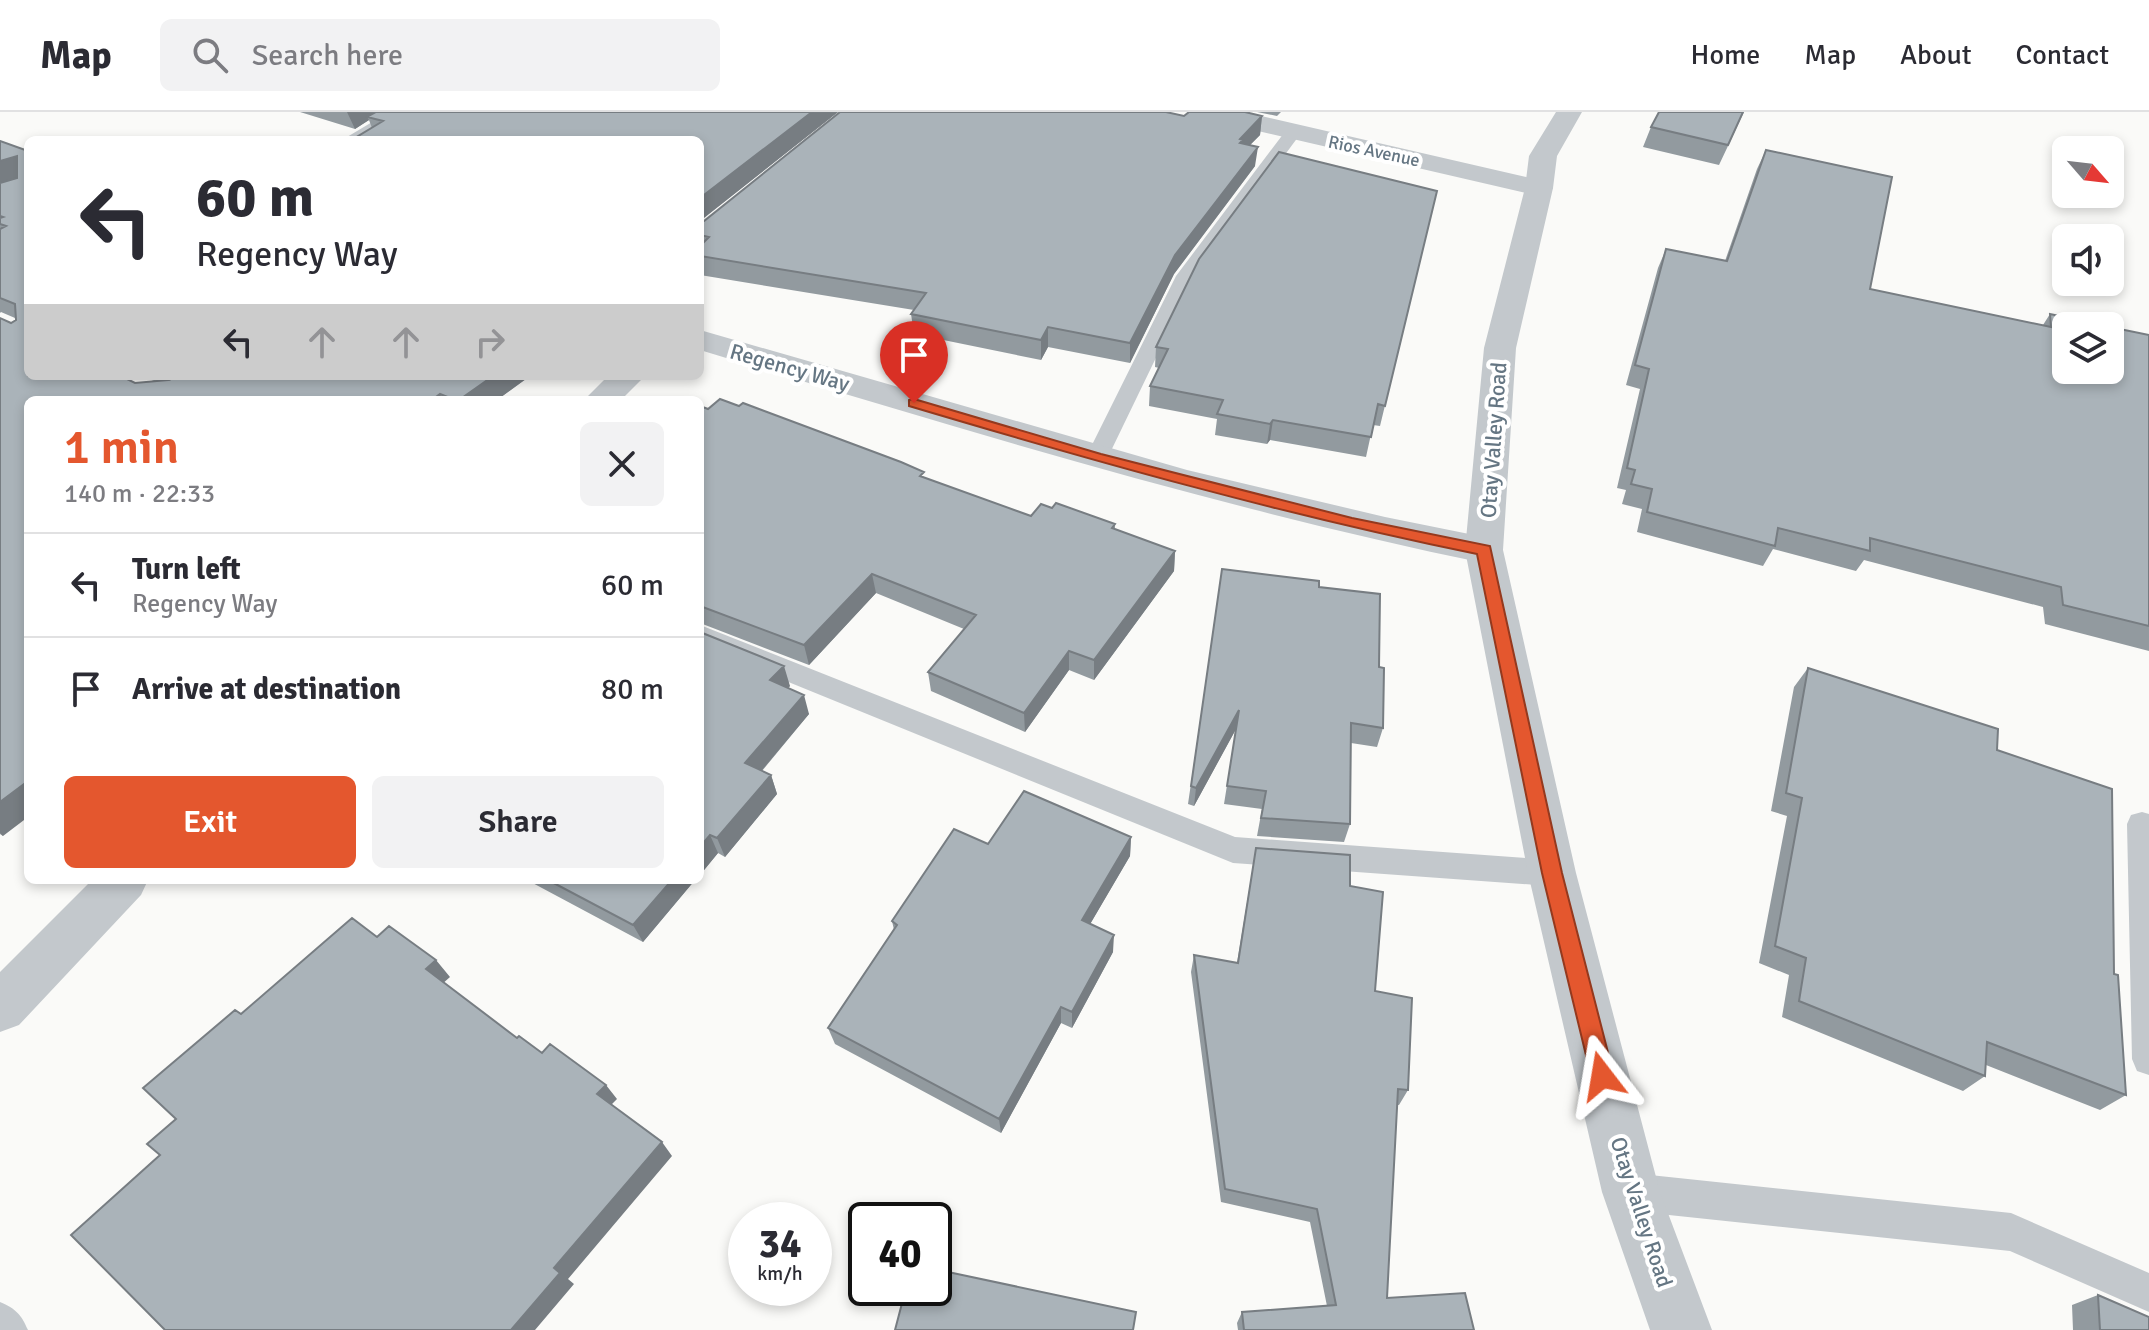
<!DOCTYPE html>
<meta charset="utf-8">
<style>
:root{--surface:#fff;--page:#f2f2f3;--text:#2b2b33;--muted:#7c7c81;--line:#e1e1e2;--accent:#e4572e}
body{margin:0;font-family:Signika,sans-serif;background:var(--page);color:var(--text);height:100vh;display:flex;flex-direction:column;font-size:30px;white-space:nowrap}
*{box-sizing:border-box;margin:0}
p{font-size:26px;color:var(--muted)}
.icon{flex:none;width:44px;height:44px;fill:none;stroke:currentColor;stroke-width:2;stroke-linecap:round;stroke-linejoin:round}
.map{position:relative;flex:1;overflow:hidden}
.sheet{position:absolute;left:24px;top:284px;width:680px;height:488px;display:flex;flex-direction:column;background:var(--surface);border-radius:12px;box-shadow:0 4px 12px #0003}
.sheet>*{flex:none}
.guide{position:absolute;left:24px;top:24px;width:680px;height:244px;border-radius:12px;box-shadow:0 4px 12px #0003;background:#fff;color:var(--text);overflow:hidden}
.needle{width:52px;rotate:118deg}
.tools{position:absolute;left:2052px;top:24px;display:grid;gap:16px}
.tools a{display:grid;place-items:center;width:72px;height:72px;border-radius:12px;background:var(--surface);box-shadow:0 4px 12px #0003;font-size:40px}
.speed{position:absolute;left:728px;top:1090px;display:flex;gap:16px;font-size:40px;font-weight:700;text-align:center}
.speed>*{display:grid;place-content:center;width:104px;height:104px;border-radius:50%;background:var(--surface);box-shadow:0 4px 12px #0003;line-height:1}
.speed small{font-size:20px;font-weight:400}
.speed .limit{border:4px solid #111;border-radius:12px;background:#fff;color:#111}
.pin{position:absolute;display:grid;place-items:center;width:68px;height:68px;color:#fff;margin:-82px -34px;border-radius:50% 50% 50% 0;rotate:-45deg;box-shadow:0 0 8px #0007}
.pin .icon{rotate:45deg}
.me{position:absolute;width:88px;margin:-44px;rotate:346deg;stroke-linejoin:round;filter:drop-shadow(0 0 6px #0008)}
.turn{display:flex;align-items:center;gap:28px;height:168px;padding:0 40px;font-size:36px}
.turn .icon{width:104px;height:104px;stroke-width:2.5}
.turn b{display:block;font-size:56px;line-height:68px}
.lanes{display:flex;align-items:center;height:76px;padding:0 40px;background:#0003;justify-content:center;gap:40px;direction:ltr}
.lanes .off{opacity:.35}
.round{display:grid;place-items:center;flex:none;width:84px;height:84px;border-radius:12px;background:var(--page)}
.headline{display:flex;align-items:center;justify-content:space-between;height:136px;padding:0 40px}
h1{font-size:48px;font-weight:600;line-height:60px;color:var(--accent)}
.primary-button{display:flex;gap:16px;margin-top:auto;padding:16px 40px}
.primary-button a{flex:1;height:92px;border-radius:12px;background:var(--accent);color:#fff;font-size:32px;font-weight:600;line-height:92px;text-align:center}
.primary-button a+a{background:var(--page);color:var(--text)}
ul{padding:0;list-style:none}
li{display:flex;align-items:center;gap:24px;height:104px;padding:0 40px;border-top:2px solid var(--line)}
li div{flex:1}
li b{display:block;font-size:30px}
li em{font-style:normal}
header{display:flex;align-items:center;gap:48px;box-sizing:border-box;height:112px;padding:0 40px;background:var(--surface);border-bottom:2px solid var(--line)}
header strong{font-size:38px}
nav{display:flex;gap:44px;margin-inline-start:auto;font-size:28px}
.search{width:560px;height:72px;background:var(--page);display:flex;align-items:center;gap:20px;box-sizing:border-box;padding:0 28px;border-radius:12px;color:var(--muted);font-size:30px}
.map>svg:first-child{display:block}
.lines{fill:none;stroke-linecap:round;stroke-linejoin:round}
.service{fill:#c3c8cc;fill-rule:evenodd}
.minor{fill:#c3c8cc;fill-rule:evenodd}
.tertiary{fill:#c3c8cc;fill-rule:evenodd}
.wall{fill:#929a9f}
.shaded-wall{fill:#777d82}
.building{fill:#aab3b9;stroke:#777d82;stroke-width:2}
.route{fill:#e4572e;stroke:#94391e;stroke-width:2}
.labels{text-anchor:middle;stroke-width:8;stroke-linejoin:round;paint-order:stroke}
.far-street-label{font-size:18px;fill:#657683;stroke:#fff}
.street-label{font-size:22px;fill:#657683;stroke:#fff}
</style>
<header>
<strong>Map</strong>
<div class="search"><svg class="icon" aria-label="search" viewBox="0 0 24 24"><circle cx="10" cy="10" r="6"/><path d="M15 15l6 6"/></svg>Search here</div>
<nav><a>Home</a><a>Map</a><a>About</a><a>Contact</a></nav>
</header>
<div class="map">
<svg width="2149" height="1218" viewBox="0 0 2149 1218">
<rect width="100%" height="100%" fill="#fafaf8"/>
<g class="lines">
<path class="service" d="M389,0H409L362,28H342Z
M1293,16L1301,21L1195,165L1108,345L1105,350H1089L1086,345L1176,164L1287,17Z
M700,513L1235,725L1552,748L1563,752L1567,761L1563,770L1552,774L1233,751L700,534Z
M2142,700L2149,702V963L2137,959L2132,947L2127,712L2131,703Z
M1631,1061L2011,1101L2149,1161V1200L2010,1139L1631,1099L1618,1093L1612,1080L1618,1067Z
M0,1190C16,1197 21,1202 28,1218H0Z"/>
<path class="minor" d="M1197,0H1244L1539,68L1549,70L1553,76L1549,82L1539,84L1210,8L1201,5Z
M700,218L1187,358L1385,405L1484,425L1498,429L1503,438L1498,447L1484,451C1218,396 960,317 700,238Z
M608,264H645L621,288H584Z
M92,768H148L141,783L19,913L0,920V860Z"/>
<path class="tertiary" d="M1556,0H1582L1557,44L1553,76L1516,236L1503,438L1576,761L1660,1080L1712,1218H1650L1602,1080L1528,761L1465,438L1484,236L1525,76L1529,44Z"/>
</g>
<path class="wall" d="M300,0H838L700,109V28H355V26L372,16L369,8L355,17Z
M1257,0H1281L1277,4Z
M1744,0L1719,53L1643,35L1651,15Z
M1184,4H1262L1260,23L1250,33L1255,54L1174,162L1130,251L1048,235L1041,248L914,222L911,202L914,198L700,163V110Z
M0,29L28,264L135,271L154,269L142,264H530L497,288H28L3,724L0,722V206L11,211L16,208L15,206L1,200L0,201Z
M1766,38L1870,177L2043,213L2050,202L2149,223V539L2045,512L2043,495L1864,448L1856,459L1773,437L1763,454L1637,420L1642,397L1622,392L1626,378L1617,376L1640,277L1626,273L1658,156L1666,137L1725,149L1757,57Z
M1437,79L1380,314L1373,313L1366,345L1270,328L1267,332L1215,323L1217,307L1149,294L1150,274L1159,256L1155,255L1156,235Z
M700,294L924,366L1031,404L1052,396L1115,412V417L1175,439L1174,459L1094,568L1069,558L1025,620L931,579L928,560L964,517L876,481L809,553L700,511Z
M1222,457L1319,475L1379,555L1383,616L1377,635L1351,631L1350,712L1344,730L1257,724L1262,697L1224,692L1236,617L1194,694L1188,692Z
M700,520L790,574L788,576L809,602L762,659L771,663L777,682L725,745L718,741L700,763Z
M1808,556L1997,638L2114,862L2126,983L2100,998L1986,953L1985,964L1963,979L1782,905L1789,863L1759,851L1787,704L1771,699L1794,575Z
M1131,725L1130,744L1090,812L1113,840L1072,916L1061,911L1001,1021L835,932L828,916L894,818L892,809L988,732Z
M1256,736L1350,774L1375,879L1408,978L1399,993H1397L1387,1186L1474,1218H1238L1237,1211L1242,1200L1327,1194L1310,1110L1221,1090L1191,860L1194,843L1237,851Z
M527,768H695L643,830Z
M2098,1183L2149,1218H2073L2072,1193Z"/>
<path class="shaded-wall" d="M347,0H383L367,5L369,8L355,17Z
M812,0H838L700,109V86Z
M1262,4L1260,23L1242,41L1240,27Z
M1258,35L1255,54L1174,162L1130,251V231L1175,143Z
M17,44L28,63L0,72V49Z
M1048,215V235L1041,248V228Z
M493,264H530L497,288H459Z
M440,282L443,288H432Z
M1273,308L1270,328L1267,332L1270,312Z
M1175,439L1174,459L1094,568V548Z
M872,462L876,481L809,553L804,533Z
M1069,539V558L1025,620L1024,601Z
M784,554L790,574L776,588L770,568Z
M804,583L809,602L752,670L745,651Z
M1239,598L1236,617L1194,694L1196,676Z
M771,663L777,682L725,745L717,726Z
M28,669V705L3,724L0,721V690Z
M710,723L718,741L700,763V735Z
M1131,725L1130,744L1082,826V808Z
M672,768H695L643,830L633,813Z
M1114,823L1113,840L1072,916V900Z
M436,848L450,865L441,873L426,857Z
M1061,895V911L1001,1021L999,1007Z
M606,973L617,987L608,996L597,982Z
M662,1030L672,1044L568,1167L574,1172L535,1218H511L554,1156Z"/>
<path class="building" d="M376,0H812L700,86V28H362L355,26L383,9L367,5Z
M840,0H1166L1184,4L1189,0H1245L1262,4L1240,27L1243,28L1240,31L1258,35L1175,143L1130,231L1048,215L1041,228L911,202L926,181L700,144V134L709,125L700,123V110L704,109Z
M1659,0H1743L1728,33L1651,15Z
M0,29L28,39V264H121L135,271L169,268L166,264H493L459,288H455L440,282L432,288H28V669L0,690V206L11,211L16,208L15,192L0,186V117L6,114L0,112V106L3,105L0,104V71L17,66V44L0,49Z
M1766,38L1892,65L1870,177L2051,215L2050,202L2107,214H2066V258H2110V215L2149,223V514L2063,493L2061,475L1870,426V439L1778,416L1775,434L1647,400L1652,377L1631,372L1635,358L1627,356L1649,257L1635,253L1666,137L1727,149Z
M1279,40L1437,79L1385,294L1378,292L1371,325L1273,308L1270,312L1217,302L1223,288L1150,274L1168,237L1156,235L1199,147Z
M720,287L739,294L743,291L901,350L924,360L920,364L1031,404L1041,392L1052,396L1056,391L1115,412L1112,416L1175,439L1094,548L1069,539L1024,601L928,560L976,503L872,462L804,533L700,494V294L708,297Z
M1222,457L1319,469V475L1380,482L1379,555L1384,556L1383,616L1351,611L1350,712L1261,706L1266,679L1227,674L1239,598L1196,676L1191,674Z
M700,520L784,554L770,568L804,583L745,651L771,663L717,726L710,723L700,735Z
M1808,556L1998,617L1997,638L2112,677L2114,862L2118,863L2126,983L1987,930L1985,964L1799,889L1806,846L1775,834L1802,686L1786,681Z
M1024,679L1131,725L1082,808L1114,823L1072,900L1061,895L999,1007L828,916L897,813L892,809L954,717L988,732Z
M1256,736L1350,743V774L1383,780L1375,879L1412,886L1408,978L1398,977L1387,1186L1465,1181L1474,1218H1244L1242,1200L1336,1193L1317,1097L1225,1077L1194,843L1238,851Z
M548,768H672L633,813Z
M352,806L377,825L389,814L436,848L426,857L517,926L519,924L542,941L550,932L606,973L597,982L662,1030L554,1156L560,1161L511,1218H165L71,1123L160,1043L147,1032L176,1007L143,976L235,898L241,902Z
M934,1157L1136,1200L1133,1218H895L906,1176H934Z
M2098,1183L2149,1205V1218H2100Z"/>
<path class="route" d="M914,287L1101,342L1352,406L1490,434L1562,761L1614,964L1610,972L1602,975L1594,972L1591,964L1542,761L1477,442C1285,403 1097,350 909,294V288Z"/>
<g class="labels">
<g class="far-street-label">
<text transform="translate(1374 39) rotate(12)" y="6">Rios Avenue</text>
</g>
<g class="street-label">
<text transform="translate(790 255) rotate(16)" y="8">Regency Way</text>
<text transform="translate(1493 328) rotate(-86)" y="8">Otay Valley Road</text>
<text transform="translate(1642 1100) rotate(72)" y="8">Otay Valley Road</text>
</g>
</g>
</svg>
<div class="tools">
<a><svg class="needle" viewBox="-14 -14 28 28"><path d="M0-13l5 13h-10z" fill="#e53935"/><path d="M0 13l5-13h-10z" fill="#7c7c81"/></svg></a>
<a><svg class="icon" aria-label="sound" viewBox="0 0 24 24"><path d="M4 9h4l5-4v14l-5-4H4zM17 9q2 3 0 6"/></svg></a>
<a><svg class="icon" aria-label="layers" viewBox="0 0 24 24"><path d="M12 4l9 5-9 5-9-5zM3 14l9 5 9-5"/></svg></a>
</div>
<div class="speed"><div>34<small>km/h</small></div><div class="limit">40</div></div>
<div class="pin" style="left:914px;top:291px;background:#d93025"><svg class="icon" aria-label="arrive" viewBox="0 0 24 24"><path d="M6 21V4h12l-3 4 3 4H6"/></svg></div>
<svg class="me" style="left:1602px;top:964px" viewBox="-20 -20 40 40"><path d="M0-17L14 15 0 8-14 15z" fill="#e4572e" stroke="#fff" stroke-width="4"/></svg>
<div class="guide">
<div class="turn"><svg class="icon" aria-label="left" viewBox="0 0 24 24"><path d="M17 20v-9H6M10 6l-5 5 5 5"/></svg><div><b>60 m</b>Regency Way</div></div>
<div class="lanes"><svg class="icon" aria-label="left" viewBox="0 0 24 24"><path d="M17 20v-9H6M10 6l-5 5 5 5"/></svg><svg class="icon off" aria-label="ahead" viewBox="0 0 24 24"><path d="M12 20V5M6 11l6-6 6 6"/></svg><svg class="icon off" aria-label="ahead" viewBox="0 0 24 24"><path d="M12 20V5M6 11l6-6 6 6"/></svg><svg class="icon off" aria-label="right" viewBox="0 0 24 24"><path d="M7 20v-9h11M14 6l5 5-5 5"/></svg></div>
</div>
<section class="sheet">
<div class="headline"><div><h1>1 min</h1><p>140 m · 22:33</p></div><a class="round"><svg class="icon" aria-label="close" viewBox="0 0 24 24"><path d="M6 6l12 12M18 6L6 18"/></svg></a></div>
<ul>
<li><svg class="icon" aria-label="left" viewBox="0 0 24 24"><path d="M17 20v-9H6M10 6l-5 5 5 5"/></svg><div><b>Turn left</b><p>Regency Way</p></div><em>60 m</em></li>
<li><svg class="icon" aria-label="arrive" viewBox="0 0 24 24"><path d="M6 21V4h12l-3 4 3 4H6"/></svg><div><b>Arrive at destination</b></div><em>80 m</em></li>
</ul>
<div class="primary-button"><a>Exit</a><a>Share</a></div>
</section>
</div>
